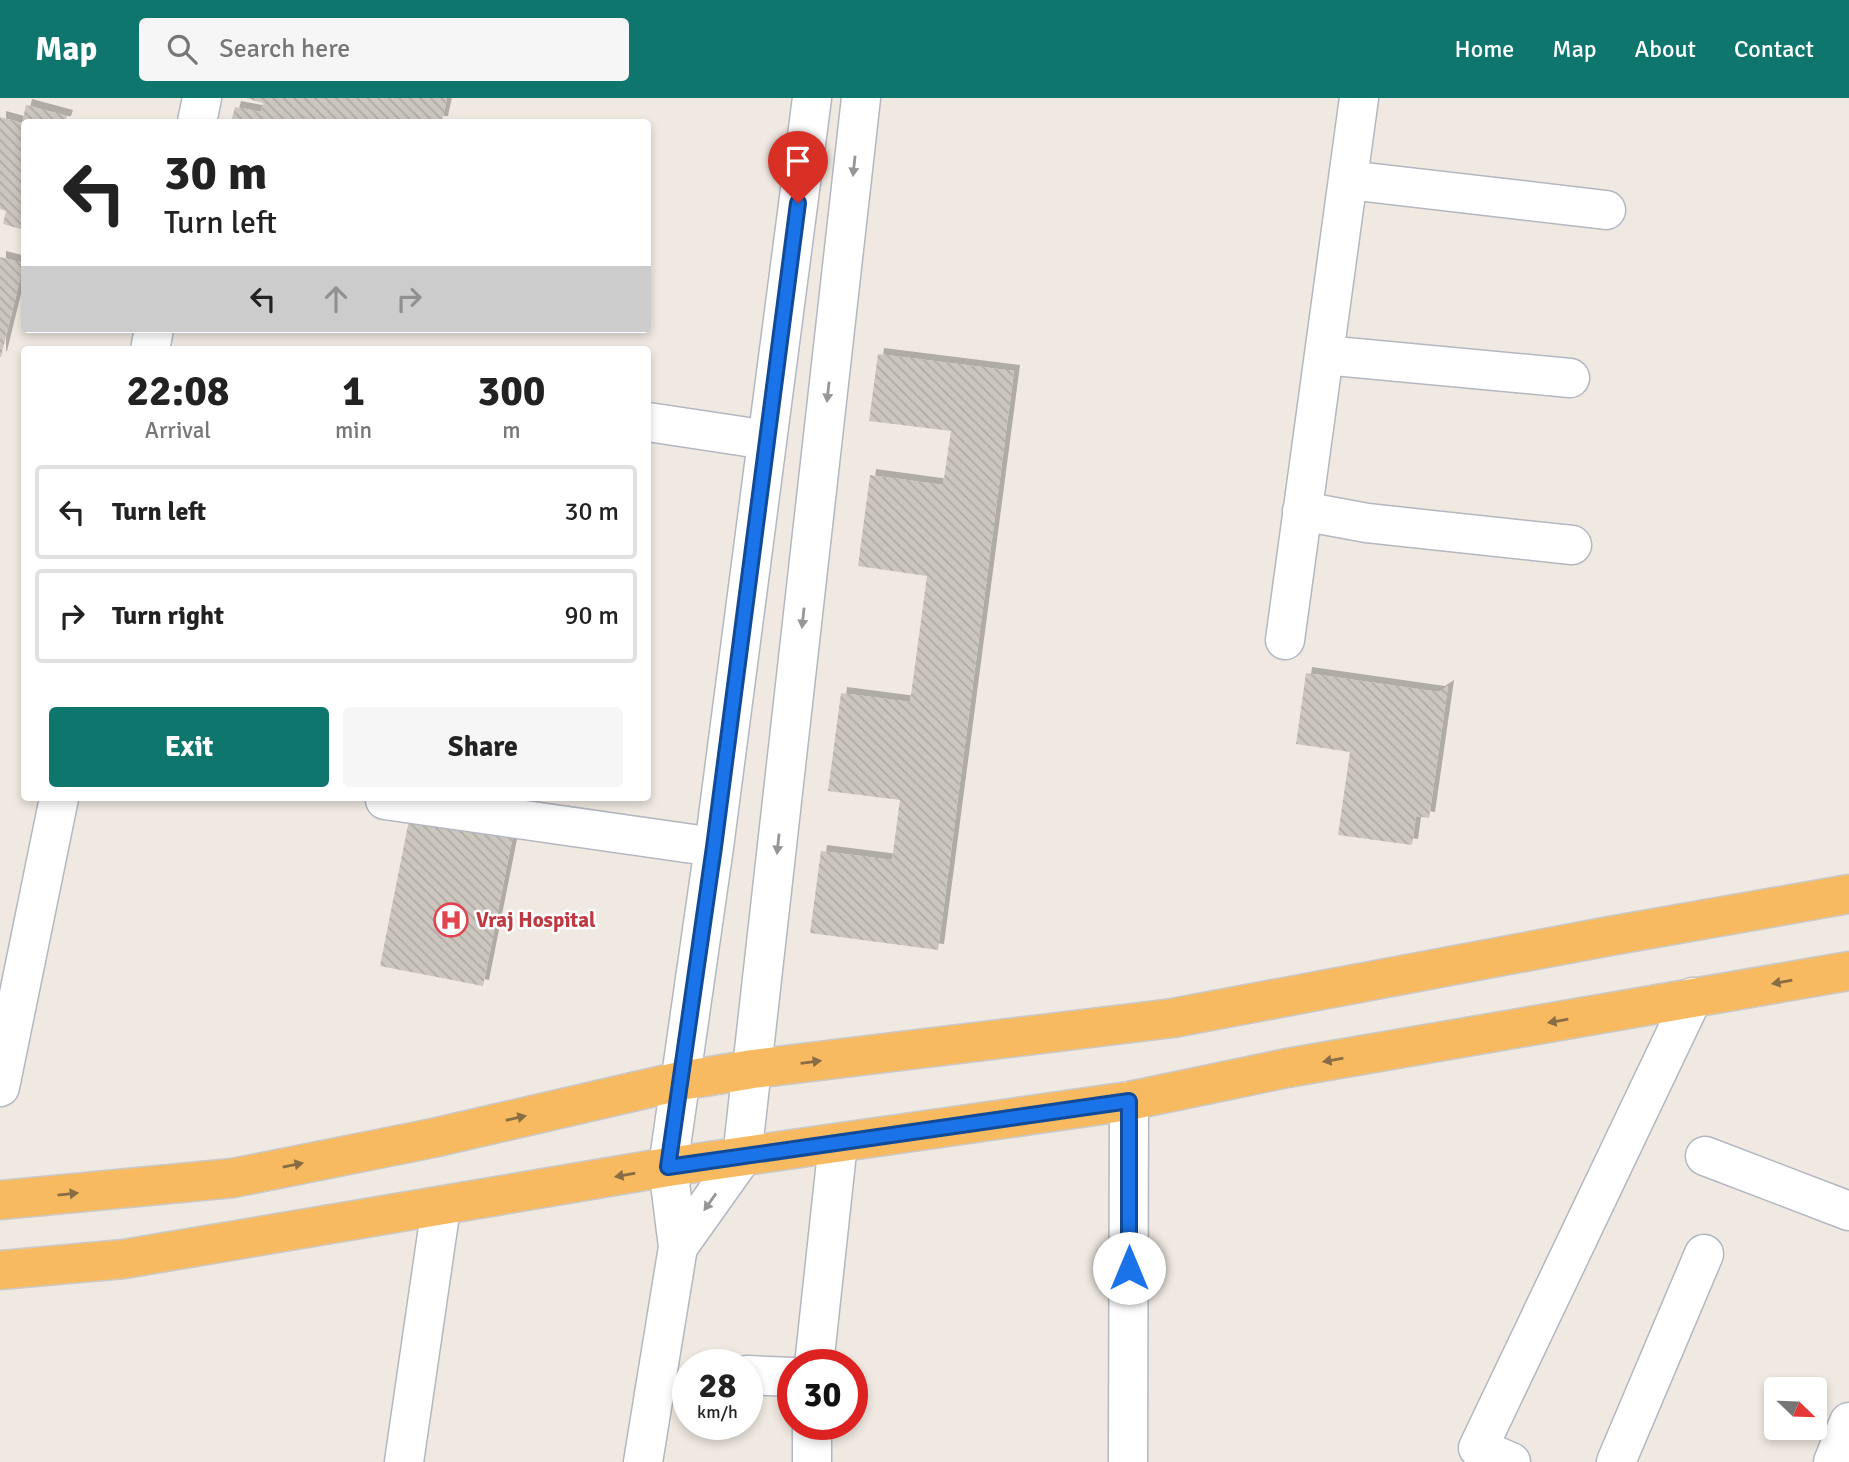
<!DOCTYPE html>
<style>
:root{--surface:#fff;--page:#f6f6f6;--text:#222;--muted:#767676;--line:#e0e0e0;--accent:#0f766e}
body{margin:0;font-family:Signika,sans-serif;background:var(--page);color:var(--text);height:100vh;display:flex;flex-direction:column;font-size:26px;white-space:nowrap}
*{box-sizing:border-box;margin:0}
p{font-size:23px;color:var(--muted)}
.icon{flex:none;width:38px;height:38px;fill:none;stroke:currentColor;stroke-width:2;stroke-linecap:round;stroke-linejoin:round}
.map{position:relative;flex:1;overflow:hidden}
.panel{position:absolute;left:21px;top:248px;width:630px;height:455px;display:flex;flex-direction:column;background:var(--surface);border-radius:7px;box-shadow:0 4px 10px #0003}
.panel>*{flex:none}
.guide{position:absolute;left:21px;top:21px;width:630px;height:214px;border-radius:7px;box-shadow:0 4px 10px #0003;background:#fff;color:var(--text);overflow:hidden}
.needle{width:46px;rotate:113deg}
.buttons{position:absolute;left:1764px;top:1279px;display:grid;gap:14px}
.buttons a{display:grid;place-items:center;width:63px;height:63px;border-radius:7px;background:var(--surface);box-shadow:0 4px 10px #0003;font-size:35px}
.speed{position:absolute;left:672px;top:1251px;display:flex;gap:14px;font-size:35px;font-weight:700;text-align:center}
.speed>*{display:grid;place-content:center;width:91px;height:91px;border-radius:50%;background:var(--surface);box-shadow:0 4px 10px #0003;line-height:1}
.speed small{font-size:18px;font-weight:400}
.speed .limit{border:10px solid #d22;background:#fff;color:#111}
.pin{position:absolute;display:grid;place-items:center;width:60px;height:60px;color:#fff;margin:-72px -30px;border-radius:50% 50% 50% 0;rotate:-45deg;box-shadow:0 0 7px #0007}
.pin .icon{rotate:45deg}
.me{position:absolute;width:77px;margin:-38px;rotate:0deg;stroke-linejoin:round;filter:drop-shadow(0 0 5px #0008)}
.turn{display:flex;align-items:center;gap:24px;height:147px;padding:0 28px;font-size:32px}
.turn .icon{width:91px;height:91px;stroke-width:2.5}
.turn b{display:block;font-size:49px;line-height:60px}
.lanes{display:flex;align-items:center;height:66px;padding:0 28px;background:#0003;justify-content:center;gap:35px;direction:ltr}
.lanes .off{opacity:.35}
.eta{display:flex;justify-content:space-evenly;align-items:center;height:119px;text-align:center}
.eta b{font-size:42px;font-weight:800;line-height:49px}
.button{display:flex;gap:14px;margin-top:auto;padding:14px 28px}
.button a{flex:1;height:80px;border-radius:7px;background:var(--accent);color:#fff;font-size:28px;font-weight:800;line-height:80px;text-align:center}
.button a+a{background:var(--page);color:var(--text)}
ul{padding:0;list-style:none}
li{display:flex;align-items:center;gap:21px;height:94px;margin:0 14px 10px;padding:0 14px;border:4px solid var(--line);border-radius:7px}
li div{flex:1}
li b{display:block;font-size:26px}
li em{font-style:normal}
header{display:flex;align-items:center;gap:42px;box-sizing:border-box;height:98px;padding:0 35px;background:var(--accent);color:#fff}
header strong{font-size:33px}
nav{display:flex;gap:38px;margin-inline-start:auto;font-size:24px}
.search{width:490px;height:63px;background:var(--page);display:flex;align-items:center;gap:18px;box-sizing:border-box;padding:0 24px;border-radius:7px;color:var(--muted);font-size:26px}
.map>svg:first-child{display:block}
.building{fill:url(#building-back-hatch);filter:url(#shadow)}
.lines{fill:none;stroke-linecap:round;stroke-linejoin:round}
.minor-casing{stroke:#b4b7c1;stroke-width:41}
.tertiary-casing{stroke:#b4b7c1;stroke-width:41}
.trunk-casing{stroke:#c9c9c9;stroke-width:41}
.minor{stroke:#fff;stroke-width:38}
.tertiary{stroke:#fff;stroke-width:38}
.trunk{stroke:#f8ba60;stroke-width:38}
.oneway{fill:#969696}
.oneway2{fill:#896d44}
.route-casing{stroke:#114b97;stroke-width:18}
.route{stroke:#1a73e8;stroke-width:12}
.labels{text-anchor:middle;stroke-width:5;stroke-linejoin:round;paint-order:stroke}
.health-label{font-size:21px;font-weight:bold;fill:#be3a42;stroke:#fff;text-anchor:start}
</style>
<header>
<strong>Map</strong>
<div class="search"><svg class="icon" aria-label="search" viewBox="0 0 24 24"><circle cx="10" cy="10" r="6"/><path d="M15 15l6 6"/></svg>Search here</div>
<nav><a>Home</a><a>Map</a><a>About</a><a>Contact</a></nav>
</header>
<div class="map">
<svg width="1849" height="1364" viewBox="0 0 1849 1364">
<defs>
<pattern id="building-back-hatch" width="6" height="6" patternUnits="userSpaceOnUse" patternTransform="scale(1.75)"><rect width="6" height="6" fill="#cbc7bf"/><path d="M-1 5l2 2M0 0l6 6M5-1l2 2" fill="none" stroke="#afaba4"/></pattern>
<filter id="shadow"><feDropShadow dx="6" dy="-6" stdDeviation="0" flood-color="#0004"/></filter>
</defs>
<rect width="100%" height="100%" fill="#efe9e1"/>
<path class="building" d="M246,0H447L442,24H231L235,9L261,14L263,5Z
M26,7L67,18L65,24H24V132L3,126L6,113L0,111V19L22,25Z
M0,159L24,165L1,259H0Z
M878,256L1014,273L938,852L810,835L821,753L892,762L900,702L828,693L841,595L910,604L927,478L858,468L870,377L943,387L951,333L869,323Z
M1306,575L1439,594L1448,588L1429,720L1416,718L1412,747L1338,737L1350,654L1296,646Z
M410,717L513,737L483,888L380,868Z"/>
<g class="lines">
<defs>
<path id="minor" d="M197,24L202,0
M1348,82L1606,112
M150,252L154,231
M1324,257L1570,280
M648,324L767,342
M1302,413L1367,425L1572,447
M1285,542L1359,0
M385,702L714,749
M0,989L59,700
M1705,1058L1849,1113
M678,1149L742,1059L861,0
M814,1267L838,1045
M747,1277L793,1279
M404,1364L441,1109
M643,1364L678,1149L668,1069L714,749L812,0
M812,1364V1326
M1128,1364L1129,1003
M1511,1364L1478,1350L1693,899
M1616,1364L1704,1156"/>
<path id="tertiary" d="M1833,1364L1849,1324"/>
<path id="trunk" d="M0,1102L233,1080L433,1040L680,983L753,971L1173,920L1610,838L1849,796
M0,1172L124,1161L668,1069L1129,1003L1287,970L1849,873"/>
</defs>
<use href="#minor" class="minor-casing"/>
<use href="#tertiary" class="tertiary-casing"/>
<use href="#trunk" class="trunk-casing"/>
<use href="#minor" class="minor"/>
<use href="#tertiary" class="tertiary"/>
<use href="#trunk" class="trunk"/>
</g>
<defs><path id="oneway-solid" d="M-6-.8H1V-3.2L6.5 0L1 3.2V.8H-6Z" transform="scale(1.75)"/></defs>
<g class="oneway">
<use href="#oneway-solid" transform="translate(854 68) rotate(96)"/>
<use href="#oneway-solid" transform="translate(828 294) rotate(96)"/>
<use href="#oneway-solid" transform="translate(803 520) rotate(96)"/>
<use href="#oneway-solid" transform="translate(778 746) rotate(96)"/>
<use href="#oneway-solid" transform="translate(710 1104) rotate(125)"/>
</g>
<g class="oneway2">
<use href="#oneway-solid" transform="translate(1782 884) rotate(170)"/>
<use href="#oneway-solid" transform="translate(1558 923) rotate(170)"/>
<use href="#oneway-solid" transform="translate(1333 962) rotate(170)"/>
<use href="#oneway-solid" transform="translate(811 964) rotate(-7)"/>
<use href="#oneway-solid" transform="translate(516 1020) rotate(-13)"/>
<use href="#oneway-solid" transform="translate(293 1067) rotate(-11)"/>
<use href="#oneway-solid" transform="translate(625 1077) rotate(170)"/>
<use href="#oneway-solid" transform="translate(68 1096) rotate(-6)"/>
</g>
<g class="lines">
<defs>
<path id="route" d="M798,105L714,749L668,1069L1129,1003V1170"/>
</defs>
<use href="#route" class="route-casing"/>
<use href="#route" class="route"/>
</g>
<defs>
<symbol id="hospital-ring" viewBox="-11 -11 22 22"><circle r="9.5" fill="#fff" stroke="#e0444e" stroke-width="1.5"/><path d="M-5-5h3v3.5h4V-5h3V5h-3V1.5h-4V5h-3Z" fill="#e0444e"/></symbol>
</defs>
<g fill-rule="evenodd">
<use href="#hospital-ring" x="432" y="803" width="38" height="38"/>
</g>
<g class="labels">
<g class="health-label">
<text x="476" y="829">Vraj Hospital</text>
</g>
</g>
</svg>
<div class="buttons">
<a><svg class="needle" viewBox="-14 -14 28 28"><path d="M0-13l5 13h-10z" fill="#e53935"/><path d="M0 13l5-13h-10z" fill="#767676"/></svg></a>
</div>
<div class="speed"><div>28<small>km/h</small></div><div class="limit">30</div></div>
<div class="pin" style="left:798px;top:105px;background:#d93025"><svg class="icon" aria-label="arrive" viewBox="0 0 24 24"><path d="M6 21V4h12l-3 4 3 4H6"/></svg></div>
<svg class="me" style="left:1129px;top:1170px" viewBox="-20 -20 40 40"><circle r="19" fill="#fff"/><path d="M0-13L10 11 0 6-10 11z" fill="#1a73e8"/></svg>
<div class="guide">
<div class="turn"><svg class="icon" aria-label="left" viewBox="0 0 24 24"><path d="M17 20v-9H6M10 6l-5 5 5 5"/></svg><div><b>30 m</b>Turn left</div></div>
<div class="lanes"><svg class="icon" aria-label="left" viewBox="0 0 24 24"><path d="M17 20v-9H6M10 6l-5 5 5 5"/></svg><svg class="icon off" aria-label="ahead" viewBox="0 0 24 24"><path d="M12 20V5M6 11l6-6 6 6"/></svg><svg class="icon off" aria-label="right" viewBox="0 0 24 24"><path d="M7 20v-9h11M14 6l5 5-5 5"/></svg></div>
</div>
<section class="panel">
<div class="eta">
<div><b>22:08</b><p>Arrival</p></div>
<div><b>1</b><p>min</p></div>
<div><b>300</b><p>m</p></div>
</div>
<ul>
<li><svg class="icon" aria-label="left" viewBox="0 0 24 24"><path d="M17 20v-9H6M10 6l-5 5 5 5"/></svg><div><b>Turn left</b></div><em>30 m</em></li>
<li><svg class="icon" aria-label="right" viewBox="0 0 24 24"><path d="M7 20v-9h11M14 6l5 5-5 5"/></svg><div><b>Turn right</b></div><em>90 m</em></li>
</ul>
<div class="button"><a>Exit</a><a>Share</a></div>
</section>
</div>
